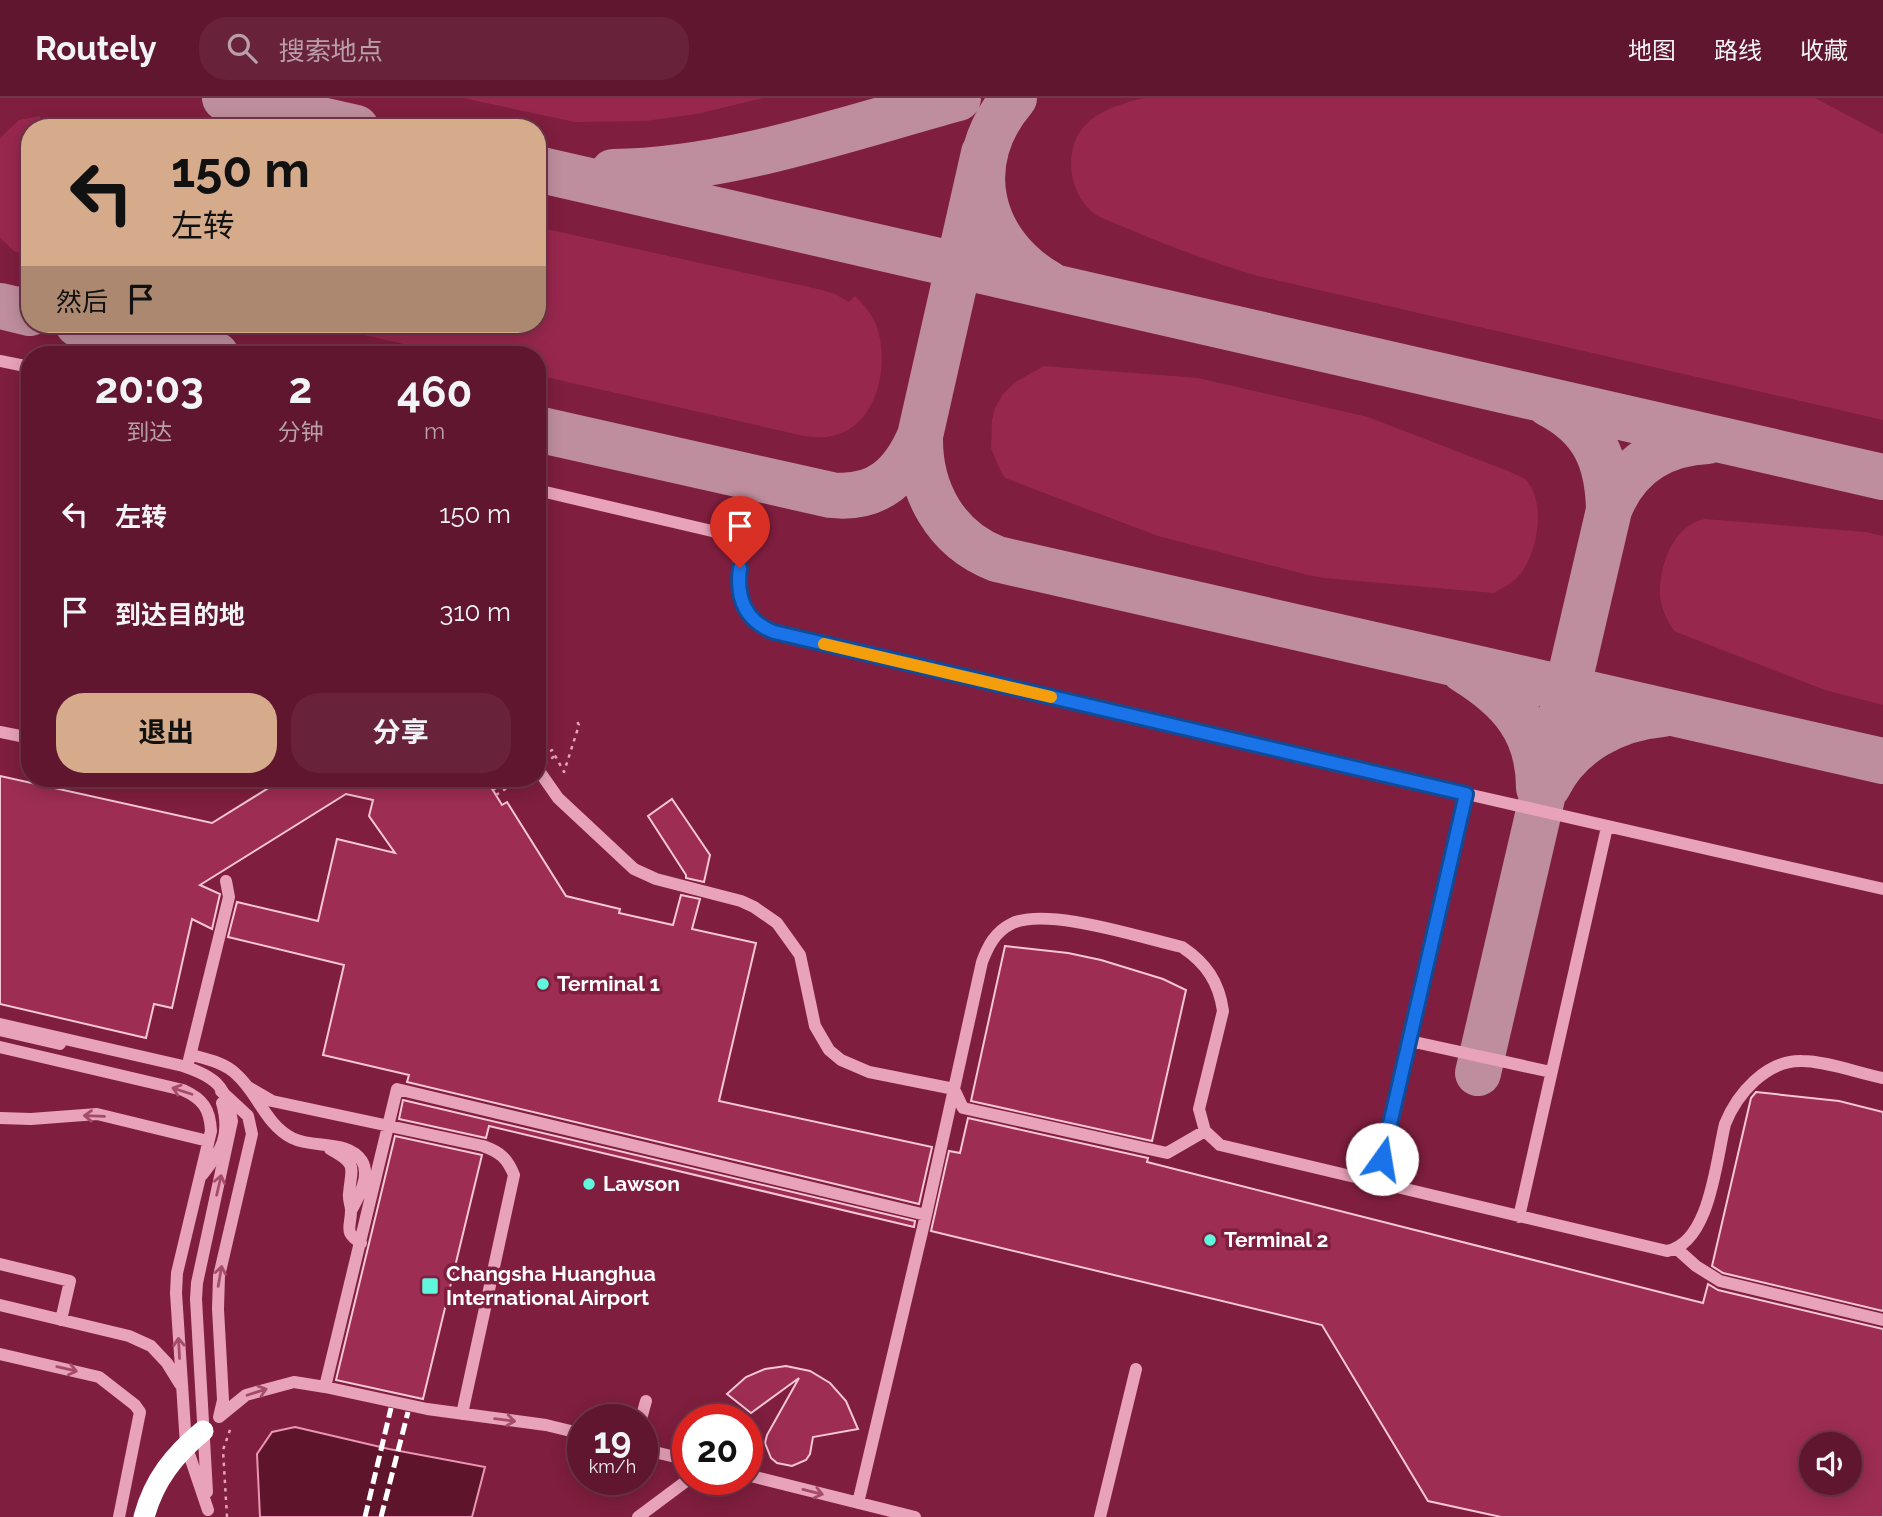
<!DOCTYPE html>
<html lang="zh">
<meta charset="utf-8">
<style>
:root{--surface:#5f162e;--page:#68233a;--text:#f1f3f6;--muted:#ba9faa;--line:#73354a;--accent:#d6ab8b}
body{margin:0;font-family:Raleway,"Noto Sans SC",sans-serif;background:var(--page);color:var(--text);height:100vh;display:flex;flex-direction:column;font-size:26px;white-space:nowrap}
*{box-sizing:border-box;margin:0}
p{font-size:23px;color:var(--muted)}
.icon{flex:none;width:38px;height:38px;fill:none;stroke:currentColor;stroke-width:2;stroke-linecap:round;stroke-linejoin:round}
.map{position:relative;flex:1;overflow:hidden}
.details{position:absolute;left:21px;top:248px;width:525px;height:441px;display:flex;flex-direction:column;background:var(--surface);border-radius:28px;box-shadow:0 4px 18px #0003,0 0 0 2px var(--line)}
.details>*{flex:none}
.hud{position:absolute;left:21px;top:21px;width:525px;height:214px;border-radius:28px;box-shadow:0 4px 18px #0003,0 0 0 2px var(--line);background:#d6ab8b;color:#111;overflow:hidden}
.buttons{position:absolute;left:1799px;top:1334px;display:grid;gap:14px}
.buttons a{display:grid;place-items:center;width:63px;height:63px;border-radius:50%;background:var(--surface);box-shadow:0 4px 18px #0003,0 0 0 2px var(--line);font-size:35px}
.speed{position:absolute;left:567px;top:1306px;display:flex;gap:14px;font-size:35px;font-weight:700;text-align:center}
.speed>*{display:grid;place-content:center;width:91px;height:91px;border-radius:50%;background:var(--surface);box-shadow:0 4px 18px #0003,0 0 0 2px var(--line);line-height:1}
.speed small{font-size:18px;font-weight:400}
.speed .limit{border:10px solid #d22;background:#fff;color:#111}
.pin{position:absolute;display:grid;place-items:center;width:60px;height:60px;color:#fff;margin:-72px -30px;border-radius:50% 50% 50% 0;rotate:-45deg;box-shadow:0 0 7px #0007}
.pin .icon{rotate:45deg}
.me{position:absolute;width:77px;margin:-38px;rotate:13deg;stroke-linejoin:round;filter:drop-shadow(0 0 5px #0008)}
.turn{display:flex;align-items:center;gap:24px;height:147px;padding:0 35px;font-size:32px}
.turn .icon{width:91px;height:91px;stroke-width:2.5}
.turn b{display:block;font-size:49px;line-height:60px}
.then{display:flex;align-items:center;height:66px;padding:0 35px;background:#0003;gap:14px;font-size:26px}
.eta{display:flex;justify-content:space-evenly;align-items:center;height:119px;text-align:center}
.eta b{font-size:42px;font-weight:700;line-height:49px}
.button{display:flex;gap:14px;margin-top:auto;padding:14px 35px}
.button a{flex:1;height:80px;border-radius:28px;background:var(--accent);color:#111;font-size:28px;font-weight:700;line-height:80px;text-align:center}
.button a+a{background:var(--page);color:var(--text)}
ul{padding:0;list-style:none}
li{display:flex;align-items:center;gap:21px;height:98px;padding:0 35px}
li div{flex:1}
li b{display:block;font-size:26px}
li em{font-style:normal}
header{display:flex;align-items:center;gap:42px;box-sizing:border-box;height:98px;padding:0 35px;background:var(--surface);border-bottom:2px solid var(--line)}
header strong{font-size:33px}
nav{display:flex;gap:38px;margin-inline-start:auto;font-size:24px}
.search{width:490px;height:63px;background:var(--page);display:flex;align-items:center;gap:18px;box-sizing:border-box;padding:0 24px;border-radius:28px;color:var(--muted);font-size:26px}
.map>svg:first-child{display:block}
.green{fill:#98274e}
.water{fill:#5e142b;stroke:#ea95b3;stroke-width:2}
.lines{fill:none;stroke-linecap:round;stroke-linejoin:round}
.taxiway{stroke:#bf8e9e;stroke-width:46}
.building{fill:#9d2d53;stroke:#f6c6d6;stroke-width:2;fill-rule:evenodd}
.path{stroke:#e8a2ba;stroke-width:2.5;stroke-dasharray:3.5 5;stroke-linecap:butt}
.minor{stroke:#e8a2ba;stroke-width:12}
.highway{stroke:#fff;stroke-width:21}
.rail{stroke:#fff;stroke-width:5;stroke-dasharray:12 5;stroke-linecap:butt}
.path-bridge{stroke:#e8a2ba;stroke-width:2.5;stroke-dasharray:3.5 5;stroke-linecap:butt}
.minor-bridge{stroke:#e8a2ba;stroke-width:12}
.oneway{stroke:#a44c69}
.route-casing{stroke:#114b97;stroke-width:18}
.route{stroke:#1a73e8;stroke-width:12}
.slow{stroke:#f59e0b;stroke-width:12}
.poi-dot{fill:#60f8dc;stroke:#7f1e3e;stroke-width:2.5}
.labels{text-anchor:middle;stroke-width:7;stroke-linejoin:round;paint-order:stroke}
.poi-label{font-size:21px;font-weight:bold;fill:#fff;stroke:#7f1e3e;text-anchor:start}
</style>
<header>
<strong>Routely</strong>
<div class="search"><svg class="icon" aria-label="search" viewBox="0 0 24 24"><circle cx="10" cy="10" r="6"/><path d="M15 15l6 6"/></svg>搜索地点</div>
<nav><a>地图</a><a>路线</a><a>收藏</a></nav>
</header>
<div class="map">
<svg width="1883" height="1419" viewBox="0 0 1883 1419">
<rect width="100%" height="100%" fill="#7f1e3e"/>
<path class="green" d="M463,0H763L697,16L645,23L575,24Z
M1143,0H1815L1883,36V322L1258,178C1213,165 1169,148 1126,130C1116,125 1101,121 1092,114C1075,99 1067,72 1073,50C1081,17 1114,8 1143,0Z
M40,18L42,25L61,24L90,30H30V159L14,153L0,140V40L19,22Z
M537,129L818,191L835,196L849,204L855,198C863,206 873,217 877,229C890,268 877,329 832,338C823,340 813,339 804,338L537,277V257H453L315,226H537Z
M1044,268L1198,280L1368,319L1508,373C1514,376 1522,378 1527,383C1547,408 1537,458 1517,480C1510,486 1502,490 1494,495L1324,480L1308,477L1158,438L1005,380L1000,372L991,350L992,322L995,310L1003,296L1014,285Z
M1705,421L1866,434L1883,438V607L1825,592L1674,533C1667,522 1661,510 1660,497C1659,468 1673,427 1705,421Z"/>
<path class="water" d="M295,1329L389,1351L485,1369L472,1419H260L257,1356L272,1334Z"/>
<g class="lines">
<path class="taxiway" d="M225,0L356,30
M1014,0C959,64 978,145 1049,186
M537,71L1883,379
M613,74C727,73 848,30 958,0
M0,208L30,215
M78,226L216,257
M1549,306C1594,329 1608,363 1609,412
M537,331L831,397C877,402 903,378 920,338L984,55
M920,338C919,392 945,441 997,461L1883,663
M1464,572C1511,601 1539,633 1539,690
M1548,688C1569,645 1615,620 1662,616
M1478,975L1609,412C1626,368 1662,345 1708,343"/>
</g>
<path class="building" d="M0,678L212,725L283,681H486L502,707L507,704L566,798L620,811L619,815L673,827L681,797L700,801L692,831L756,845L719,1003L932,1049L919,1106L407,984L409,977L323,957L344,867L228,839L237,804L318,823L337,741L395,755L369,718L373,702L346,696L200,787L220,796L212,831L192,821L172,910L154,906L146,940L0,906Z
M672,701L710,757L704,784L686,780V777L648,718Z
M1005,848L1068,855L1101,862L1163,881L1186,892L1152,1043L971,1003Z
M1756,994L1839,1003L1883,1014V1213L1723,1175L1712,1168L1751,1000Z
M403,1002L915,1123L914,1129L489,1028L486,1040L399,1021Z
M968,1020L1148,1060L1147,1064L1703,1205L1708,1186L1718,1192L1883,1231V1419H1501L1428,1403L1322,1227L931,1133L949,1053L960,1055ZM1811,1346H1850V1384H1811Z
M395,1038L482,1057L423,1301L336,1282Z
M786,1268L810,1273L830,1285L846,1303L858,1331L813,1339L810,1356L806,1362L792,1368L777,1365L771,1360L765,1345L767,1337L799,1280L751,1315L727,1296L746,1279L765,1271Z"/>
<g class="lines">
<path class="path" d="M543,658L552,652L564,674L579,627L575,620
M493,692L509,681
M496,697L521,681
M227,1419L223,1352L231,1329"/>
<path class="minor" d="M0,263L30,269
M537,392L712,433C767,447 711,508 774,534L1467,696L1883,791
M0,634L30,640
M537,670L558,700L634,771L656,781L741,803L754,809L777,825L800,857L815,928L829,952L841,962L869,974L954,991L982,864C988,848 995,834 1011,826C1046,808 1142,840 1182,849C1206,865 1219,884 1223,913L1199,1011L1205,1033L1220,1047L1667,1153C1710,1145 1716,1063 1725,1026C1737,996 1766,962 1802,963C1826,963 1858,975 1883,980
M0,932L60,946
M1410,943L1551,974
M0,949L183,992C203,1001 210,1011 211,1033L177,1175L176,1195L186,1347L208,1412
M192,957C207,961 225,965 236,976C258,995 265,1026 292,1040C313,1051 348,1041 362,1063C371,1078 358,1100 351,1113
M189,962L229,799L226,783
M248,989L272,1003L483,1048C500,1054 507,1060 514,1077L462,1316
M954,991L963,1010L1167,1055L1205,1033
M0,1020L31,1021L97,1016L208,1043
M330,1051C359,1067 351,1069 349,1096C348,1101 351,1107 351,1112C351,1130 343,1134 361,1145
M202,1077C222,1052 231,1037 222,1005
M1377,1085L1467,696
M926,1117L954,991
M1519,1119L1607,729
M1677,1151L1696,1168L1720,1183L1883,1222
M0,1166L70,1183L61,1222
M196,1201L207,1394
M0,1207L129,1238L151,1248L167,1265L180,1286
M0,1256L99,1279L135,1307L140,1314L119,1419
M325,1289L397,991L926,1117L858,1405
M219,1319L223,1302L218,1211L219,1178L252,1036L248,1018L221,993
M219,1319L246,1297L294,1284L325,1289L427,1311L546,1327L583,1336
M641,1321L646,1303
M642,1351L688,1362
M747,1377L915,1419
M638,1419L689,1381
M1100,1419L1136,1271"/>
<path class="highway" d="M144,1419C154,1382 174,1357 203,1333"/>
<path class="rail" d="M365,1419L391,1310
M381,1419L408,1314"/>
<path class="path-bridge" d="M537,670L555,658"/>
<path class="minor-bridge" d="M0,926L183,968C216,979 226,988 232,1023L197,1185L196,1201"/>
</g>
<defs><path id="oneway-shaft" d="M-6 0H5M1.5-3L5.5 0L1.5 3" fill="none" stroke-width="1.6" stroke-linecap="round" stroke-linejoin="round" transform="scale(1.75)"/></defs>
<g class="oneway">
<use href="#oneway-shaft" transform="translate(182 993) rotate(-162)"/>
<use href="#oneway-shaft" transform="translate(94 1018) rotate(-178)"/>
<use href="#oneway-shaft" transform="translate(219 1087) rotate(-77)"/>
<use href="#oneway-shaft" transform="translate(220 1178) rotate(-80)"/>
<use href="#oneway-shaft" transform="translate(179 1250) rotate(-93)"/>
<use href="#oneway-shaft" transform="translate(67 1271) rotate(13)"/>
<use href="#oneway-shaft" transform="translate(257 1294) rotate(-18)"/>
<use href="#oneway-shaft" transform="translate(505 1322) rotate(7)"/>
<use href="#oneway-shaft" transform="translate(813 1394) rotate(14)"/>
</g>
<g class="lines">
<defs>
<path id="route" d="M740,470C736,500 745,523 774,534L1466,696L1382,1061"/>
</defs>
<use href="#route" class="route-casing"/>
<use href="#route" class="route"/>
<path class="slow" d="M824,546L1051,599"/>
</g>
<g class="poi-dot">
<circle cx="543" cy="886" r="7"/>
<circle cx="589" cy="1086" r="7"/>
<circle cx="1210" cy="1142" r="7"/>
<rect x="421" y="1179" width="18" height="18" rx="3.5"/>
</g>
<g class="labels">
<g class="poi-label">
<text x="557" y="893">Terminal 1</text>
<text x="603" y="1093">Lawson</text>
<text x="1224" y="1149">Terminal 2</text>
<text x="446" y="1183">Changsha Huanghua<tspan x="446" dy="24">International Airport</tspan></text>
</g>
</g>
</svg>
<div class="buttons">
<a><svg class="icon" aria-label="sound" viewBox="0 0 24 24"><path d="M4 9h4l5-4v14l-5-4H4zM17 9q2 3 0 6"/></svg></a>
</div>
<div class="speed"><div>19<small>km/h</small></div><div class="limit">20</div></div>
<div class="pin" style="left:740px;top:470px;background:#d93025"><svg class="icon" aria-label="arrive" viewBox="0 0 24 24"><path d="M6 21V4h12l-3 4 3 4H6"/></svg></div>
<svg class="me" style="left:1382px;top:1061px" viewBox="-20 -20 40 40"><circle r="19" fill="#fff"/><path d="M0-13L10 11 0 6-10 11z" fill="#1a73e8"/></svg>
<div class="hud">
<div class="turn"><svg class="icon" aria-label="left" viewBox="0 0 24 24"><path d="M17 20v-9H6M10 6l-5 5 5 5"/></svg><div><b>150 m</b>左转</div></div>
<div class="then">然后<svg class="icon" aria-label="arrive" viewBox="0 0 24 24"><path d="M6 21V4h12l-3 4 3 4H6"/></svg></div>
</div>
<section class="details">
<div class="eta">
<div><b>20:03</b><p>到达</p></div>
<div><b>2</b><p>分钟</p></div>
<div><b>460</b><p>m</p></div>
</div>
<ul>
<li><svg class="icon" aria-label="left" viewBox="0 0 24 24"><path d="M17 20v-9H6M10 6l-5 5 5 5"/></svg><div><b>左转</b></div><em>150 m</em></li>
<li><svg class="icon" aria-label="arrive" viewBox="0 0 24 24"><path d="M6 21V4h12l-3 4 3 4H6"/></svg><div><b>到达目的地</b></div><em>310 m</em></li>
</ul>
<div class="button"><a>退出</a><a>分享</a></div>
</section>
</div>
